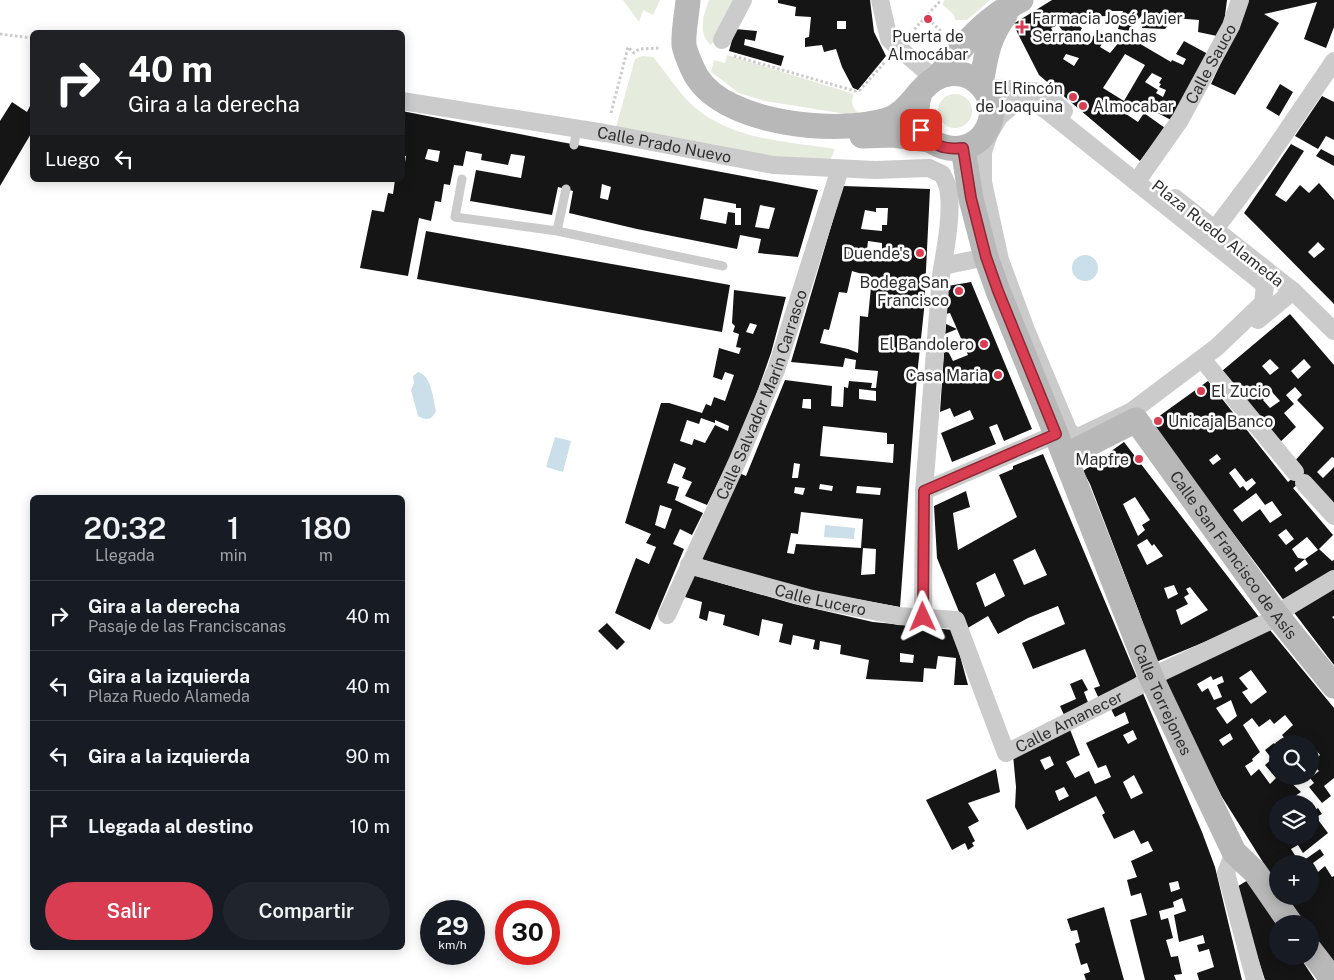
<!DOCTYPE html>
<html lang="es">
<meta charset="utf-8">
<style>
:root{--surface:#171b24;--page:#20242c;--text:#f1f3f6;--muted:#9ea1a6;--line:#363941;--accent:#d93d52}
body{margin:0;font-family:"Public Sans",sans-serif;background:var(--page);color:var(--text);height:100vh;display:flex;flex-direction:column;font-size:19px;white-space:nowrap}
*{box-sizing:border-box;margin:0}
p{font-size:16px;color:var(--muted)}
.icon{flex:none;width:28px;height:28px;fill:none;stroke:currentColor;stroke-width:2;stroke-linecap:round;stroke-linejoin:round}
.map{position:relative;flex:1;overflow:hidden}
.sheet{position:absolute;left:30px;top:495px;width:375px;height:455px;display:flex;flex-direction:column;background:var(--surface);border-radius:8px;box-shadow:0 2px 12px #0003}
.sheet>*{flex:none}
.banner{position:absolute;left:30px;top:30px;width:375px;height:152px;border-radius:8px;box-shadow:0 2px 12px #0003;background:#202124;color:#fff;overflow:hidden}
.controls{position:absolute;left:1269px;top:735px;display:grid;gap:10px}
.controls a{display:grid;place-items:center;width:50px;height:50px;border-radius:50%;background:var(--surface);box-shadow:0 2px 12px #0003;font-size:25px}
.speed{position:absolute;left:420px;top:900px;display:flex;gap:10px;font-size:25px;font-weight:700;text-align:center}
.speed>*{display:grid;place-content:center;width:65px;height:65px;border-radius:50%;background:var(--surface);box-shadow:0 2px 12px #0003;line-height:1}
.speed small{font-size:12px;font-weight:400}
.speed .limit{border:8px solid #d22;background:#fff;color:#111}
.pin{position:absolute;display:grid;place-items:center;width:42px;height:42px;color:#fff;margin:-21px;border-radius:10px;box-shadow:0 2px 8px #0006}
.me{position:absolute;width:55px;margin:-28px;rotate:359deg;stroke-linejoin:round;filter:drop-shadow(0 0 4px #0008)}
.turn{display:flex;align-items:center;gap:18px;height:105px;padding:0 15px;font-size:22px}
.turn .icon{width:65px;height:65px;stroke-width:2.5}
.turn b{display:block;font-size:35px;line-height:42px}
.then{display:flex;align-items:center;height:48px;padding:0 15px;background:#0003;gap:10px;font-size:19px}
.eta{display:flex;justify-content:space-evenly;align-items:center;height:85px;text-align:center}
.eta b{font-size:30px;font-weight:600;line-height:35px}
.action{display:flex;gap:10px;margin-top:auto;padding:10px 15px}
.action a{flex:1;height:58px;border-radius:30px;background:var(--accent);color:#fff;font-size:20px;font-weight:600;line-height:58px;text-align:center}
.action a+a{background:var(--page);color:var(--text)}
ul{padding:0;list-style:none}
li{display:flex;align-items:center;gap:15px;height:70px;padding:0 15px;border-top:1px solid var(--line)}
li div{flex:1}
li b{display:block;font-size:19px}
li em{font-style:normal}
.map>svg:first-child{display:block}
.green{fill:#e5ebdd}
.water{fill:#cadfe9}
.building{fill:#151515;fill-rule:evenodd}
.lines{fill:none;stroke-linecap:round;stroke-linejoin:round}
.path{stroke:#cbcbcb;stroke-width:3;stroke-dasharray:2.5 2.5;stroke-linecap:butt}
.lane{stroke:#cbcbcb;stroke-width:9}
.street{stroke:#cbcbcb;stroke-width:18}
.secondary{stroke:#b8b8b8;stroke-width:25}
.route-casing{stroke:#8d2835;stroke-width:12}
.route{stroke:#d93d52;stroke-width:9}
.poi-dot{fill:#d93d52;stroke:#fff;stroke-width:2}
.labels{text-anchor:middle;stroke-width:5;stroke-linejoin:round;paint-order:stroke}
.poi-label{font-size:16px;fill:#2e2e2e;stroke:#fff;text-anchor:end}
.street-label{font-size:16px;fill:#2e2e2e;stroke:#fff}
</style>
<div class="map">
<svg width="1334" height="980" viewBox="0 0 1334 980">
<rect width="100%" height="100%" fill="#fff"/>
<path class="green" d="M623,0H660L653,15L643,10L639,22Z
M709,0H738L731,15L711,45C697,34 704,14 709,0Z
M945,0H990L967,20H955L954,15L942,4Z
M727,55L854,94C850,101 852,107 858,113L846,114L765,101L739,93L711,72L714,60L725,63Z
M642,56L653,57C665,71 675,87 687,100C726,140 783,141 835,149L830,161L771,157L717,145L616,127L635,59Z
M938 111a17 17 0 1 1 34 0a17 17 0 1 1-34 0Z"/>
<path class="water" d="M1072 268a13 13 0 1 1 26 0a13 13 0 1 1-26 0Z
M418,372C432,376 433,399 436,411C432,420 426,421 418,416L411,390L414,383L413,376Z
M555,437L571,441L563,472L546,467Z
M825,525L855,528L854,539L824,537Z"/>
<path class="building" d="M778,0H870L874,32L886,56L858,90L853,88L842,67L836,49L824,52L822,45L805,47V38L809,37L811,17L795,16L796,7L778,3ZM837,21H846V29H837Z
M1052,0H1227L1224,23L1217,36L1198,32L1199,20L1174,18L1165,29L1142,28L1145,15H1142L1128,31L1118,29L1123,11H1107L1106,16L1085,17V16L1073,22L1082,28L1075,40L1088,45L1096,32L1107,36L1100,47L1110,53L1125,35L1171,62L1172,60L1183,65L1186,59L1176,54L1184,41L1208,54L1171,120L1148,108L1145,113L1132,105L1126,114L1138,122L1144,113L1165,128L1140,161L1039,75L1013,24ZM1058,25L1063,31L1057,39L1051,28ZM1066,54L1079,58L1074,66L1063,59ZM1125,54L1145,65L1124,101L1103,88ZM1152,73L1162,78L1159,83L1161,84L1159,87L1166,90L1163,97L1156,93L1158,90L1145,82Z
M1248,0H1334V27L1326,48L1304,39L1317,2L1264,14L1279,23L1235,95L1211,84L1245,11Z
M735,29L757,31L755,41L745,39L744,45L784,56L781,66L729,51Z
M1280,84L1293,92L1279,116L1266,108Z
M1322,96L1334,102V140L1326,136L1318,149L1295,136Z
M12,102L27,112L32,102V132L0,186V121Z
M402,111L545,139L818,190L798,257L758,253L761,239L740,235L737,249L637,229L569,213L573,191L558,187L552,215L470,201L476,170L521,178L525,156L511,154L508,165L481,160L482,154L466,151L463,166L454,165L450,185L444,184L441,202L435,201L431,221L419,218L408,276L360,268L372,210L384,212L388,193L393,194L395,180H402L406,156L402,155ZM428,149L440,151L438,162L425,159ZM602,184L611,187L608,200L600,198ZM704,198L736,204V208H741V225H735V213L728,212L726,224L700,219ZM760,205L775,208L769,229L755,227Z
M1291,144L1304,151L1275,195L1286,202L1300,185L1309,193L1319,183L1334,200V304L1244,213ZM1318,242L1325,249L1314,258L1308,252Z
M1321,149L1334,156V166L1316,156Z
M843,186L930,189L924,310L917,376L900,607L790,587L695,557L737,472L746,476L785,380L832,386L831,406L843,407L844,387L848,388L849,381L872,383L871,388H876L878,371L855,369L856,360L845,358L843,367L791,362ZM876,208H888L887,225H882V231L861,229L865,210L876,212ZM868,241L882,243V251L867,250ZM852,271L872,277L868,317L860,316L858,353L848,349L820,343L824,329L829,330L839,292L847,293ZM859,389L876,391V401L859,399ZM803,399H811V409L802,408ZM823,426L887,433V444H894L893,463L820,456ZM794,463L800,464L798,478H792ZM820,484L833,486L832,491L819,489ZM857,486L881,488L880,495L856,493ZM795,487L805,488L803,495L794,493ZM801,512L863,519L861,548L796,544L794,554L787,553L791,533L798,534ZM863,548L876,549L875,574L861,575Z
M426,231L730,285L722,332L417,279Z
M971,282L1032,429L1004,441L997,424L989,427L996,444L952,462L941,433L974,419L970,410L954,417L950,408L940,412L944,353L948,351L953,361L968,355L957,329L945,334L946,324L957,329L950,313L946,314L948,286Z
M734,290L786,297L771,353L743,432L707,505L685,496L692,482L682,478L686,468L674,463L667,483L679,487L675,500L703,513L692,535L680,529L673,544L684,549L650,630L615,613L636,558L649,564L656,547L646,543L651,534L625,523L661,403H669L702,413L706,404L711,406L714,397L725,401L734,375L725,372L722,380L713,377L719,348L739,354L741,348L736,347L739,334L733,332L735,326L732,323ZM750,323L757,325L753,334L746,332ZM701,418L715,423V420L729,426L728,431L715,425L705,443L694,439L692,445L680,441L687,420L699,424ZM660,505L672,509L665,529L655,525Z
M1290,314L1334,365V458L1332,457L1317,472L1323,478L1334,467V511L1305,479L1293,488L1333,535L1319,549L1332,561L1334,560V572L1285,602L1214,508L1151,422L1208,381L1288,482L1300,472L1293,463L1324,428L1297,400L1302,395L1295,387L1286,395L1294,404L1284,413L1296,427L1278,444L1222,371ZM1270,359L1279,368L1270,375L1262,366ZM1304,359L1311,367L1298,379L1291,371ZM1272,392L1280,401L1270,408L1263,400ZM1217,454L1221,459L1213,465L1209,460ZM1235,468L1246,482L1252,478L1256,483L1247,491L1243,486L1240,488L1229,473ZM1256,493L1265,505L1272,501L1282,515L1270,523L1260,509L1242,522L1233,510ZM1286,529L1294,539L1286,545L1278,535ZM1307,537L1318,550L1305,559L1298,558L1292,549ZM1305,559L1308,564L1296,572L1294,568Z
M1124,442L1259,617L1207,641L1156,662L1139,612L1090,484L1083,471ZM1135,497L1150,520L1142,525L1145,530L1138,536L1123,504ZM1147,539L1152,546L1154,544L1163,556L1147,565L1137,545ZM1174,585L1178,594L1168,599L1164,588ZM1190,587L1208,610L1181,625L1176,610L1188,604L1184,597L1189,594L1186,589Z
M1043,454L1138,680L1099,699L1094,688L1100,686L1085,649L1033,669L1022,643L1065,624L1058,606L1028,618L998,634L988,616L966,629L937,558L934,506L966,491L970,507L953,513L958,550L1017,517L999,475L1013,469V466ZM1035,549L1047,575L1024,585L1013,560ZM995,573L1005,596L985,607L976,583Z
M689,574L794,604L873,622L953,630L968,685H954L956,658L938,656L936,669L924,668L923,682L866,679L869,660L840,654L841,645L820,641L819,650L813,649L815,640L793,635L791,645L779,642L783,624L762,619L759,636L723,625L725,615L709,611L707,621L699,618L702,602L685,597ZM900,653L914,655L913,663L900,662Z
M1334,586V616L1332,617L1334,619V665L1292,610Z
M607,623L625,642L617,650L598,631Z
M1270,630L1334,708V778L1324,786L1331,796L1322,803L1309,787L1314,783L1310,778L1319,771L1311,763L1320,755L1310,743L1283,744L1287,741L1282,735L1293,725L1285,715L1274,724L1270,719L1259,727L1252,718L1243,725L1260,752L1252,759L1253,761L1245,766L1251,776L1259,769L1270,784L1276,778L1265,765L1272,759L1265,750L1274,743L1278,748V776H1284L1301,792L1283,804H1278V836H1289L1291,838L1300,836L1303,842L1312,837L1310,835V813L1318,808L1322,814L1316,817L1328,833L1303,853L1298,845L1291,849L1300,863L1320,849L1324,855L1313,863L1318,872L1325,866L1332,877L1334,876V963L1310,933V924H1302L1284,896H1310V864H1278V886L1222,797L1162,679L1207,657ZM1251,670L1267,692L1251,704L1242,692L1248,689L1239,678ZM1211,676L1213,680L1222,676L1224,682L1217,685L1222,697L1214,700L1208,688L1202,692L1197,684ZM1231,700L1237,716L1227,724L1216,708ZM1230,733L1233,739L1223,746L1219,740Z
M1082,679L1088,690L1084,692L1089,705L1065,717L1060,706L1076,699L1070,684Z
M1142,691L1202,832L1215,867L1242,980H1199L1197,973L1214,967L1209,949L1199,952L1197,945L1205,943L1203,935L1179,942L1174,915L1186,911L1182,898L1173,902L1174,907L1159,911L1161,920L1168,918L1173,938L1166,940L1171,957L1178,956L1182,974L1174,975L1176,980H1145L1130,920L1147,915L1141,893L1131,896L1127,880L1137,877L1131,861L1153,851L1148,841L1141,844L1134,830L1114,839L1102,815L1105,813L1096,796L1027,830L1015,807L1016,787L1013,755L1069,727L1080,755L1066,762L1075,778L1089,771L1095,784L1111,777L1106,765L1098,768L1086,743L1129,723L1125,712L1115,717L1110,707ZM1133,730L1137,739L1128,744L1123,735ZM1050,756L1054,765L1045,770L1040,760ZM1134,775L1143,793L1131,799L1123,782ZM1064,787L1069,796L1059,801L1055,791ZM1178,881L1180,889L1171,892L1169,883Z
M996,769L1000,792L968,803L979,821L968,827L975,841L972,843L974,846L968,850L965,843L952,850L926,800Z
M1248,880L1278,924V956H1299L1315,980H1265L1235,888Z
M1104,907L1114,944L1124,980H1086L1084,974L1090,972L1087,963L1081,965L1075,944L1080,942L1077,930L1071,931L1067,919Z"/>
<g class="lines">
<path class="path" d="M928,19L942,32
M911,33L941,0
M0,34L32,38
M734,56L855,91L860,90L885,62
M611,113L628,47L634,53L639,49L660,48"/>
<path class="lane" d="M574,145L577,129
M462,179L455,217L557,231
M566,189L557,231L723,266"/>
<g class="street">
<path d="M880,0L889,39L896,46"/>
<path d="M722,40L743,0"/>
<path d="M900,49L935,79"/>
<path d="M984,88L1010,89L1042,92L1064,111"/>
<path id="s1" d="M402,101L605,133L773,165L875,170L929,168L942,174C944,178 947,183 948,188C953,211 945,252 941,275L924,491L923,617"/>
<path d="M1033,102L1046,110L1265,285L1263,303L1217,347L1132,411L1078,437L1069,432L1026,330L1000,260L983,182V152L989,134L999,117L1013,105Z"/>
<path id="s2" d="M1142,174L1180,120L1231,26L1240,0"/>
<path d="M1175,198L1293,291L1334,331"/>
<path d="M1215,229L1264,164L1334,61"/>
<path d="M943,266L986,257"/>
<path d="M1258,320L1293,291"/>
<path d="M1207,365L1295,472"/>
<path d="M1304,483L1334,516"/>
<path d="M924,491L1056,434"/>
<path id="s3" d="M689,565L808,598L898,616L956,620L1006,753L1139,686L1151,677L1278,617L1289,606L1334,579"/>
<path id="s4" d="M667,615L738,460L776,370L840,169"/>
<path d="M1234,852L1226,873L1255,980"/>
</g>
<g class="secondary">
<path d="M688,0C687,14 683,31 684,45C685,52 693,71 697,77C727,125 838,135 887,120C913,112 921,77 949,74C976,70 998,97 990,122C976,168 901,151 920,93"/>
<path d="M939,76C962,45 986,18 1021,0"/>
<path d="M981,84C986,56 988,38 1005,15"/>
<path d="M862,136L893,135L929,140"/>
<path id="s5" d="M963,148L971,199L986,257L998,291L1056,434L1151,677L1234,852L1255,872L1291,924"/>
<path id="s6" d="M1065,456L1136,420L1278,617L1334,686"/>
<path d="M1310,950L1333,980"/>
</g>
</g>
<g class="lines">
<defs>
<path id="route" d="M921,130C934,146 943,150 963,148L971,198L986,257L998,291L1056,434L924,491L923,617"/>
</defs>
<use href="#route" class="route-casing"/>
<use href="#route" class="route"/>
</g>
<g class="poi-dot">
<circle cx="928" cy="19" r="5"/>
<path d="M1019.5 19.5h5v5h5v5h-5v5h-5v-5h-5v-5h5z"/>
<circle cx="1073" cy="97" r="5"/>
<circle cx="1083" cy="106" r="5"/>
<circle cx="920" cy="253" r="5"/>
<circle cx="959" cy="291" r="5"/>
<circle cx="984" cy="344" r="5"/>
<circle cx="998" cy="375" r="5"/>
<circle cx="1201" cy="391" r="5"/>
<circle cx="1158" cy="421" r="5"/>
<circle cx="1139" cy="459" r="5"/>
</g>
<g class="labels">
<g class="poi-label">
<text x="1032" y="24" text-anchor="start">Farmacia José Javier<tspan x="1032" dy="18">Serrano Lanchas</tspan></text>
<text x="928" y="42" text-anchor="middle">Puerta de<tspan x="928" dy="18">Almocábar</tspan></text>
<text x="1063" y="94">El Rincón<tspan x="1063" dy="18">de Joaquina</tspan></text>
<text x="1093" y="112" text-anchor="start">Almocabar</text>
<text x="910" y="259">Duende's</text>
<text x="949" y="288">Bodega San<tspan x="949" dy="18">Francisco</tspan></text>
<text x="974" y="350">El Bandolero</text>
<text x="988" y="381">Casa Maria</text>
<text x="1211" y="397" text-anchor="start">El Zucio</text>
<text x="1168" y="427" text-anchor="start">Unicaja Banco</text>
<text x="1129" y="465">Mapfre</text>
</g>
<g class="street-label">
<text dy="6" stroke="none"><textPath href="#s2" startOffset="130">Calle Sauco</textPath></text>
<text dy="6" stroke="none"><textPath href="#s1" startOffset="266">Calle Prado Nuevo</textPath></text>
<text transform="translate(1218 233) rotate(38)" y="6">Plaza Ruedo Alameda</text>
<text dy="6" stroke="none"><textPath href="#s4" startOffset="240">Calle Salvador Marín Carrasco</textPath></text>
<text dy="6" stroke="none"><textPath href="#s6" startOffset="246">Calle San Francisco de Asís</textPath></text>
<text dy="6" stroke="none"><textPath href="#s3" startOffset="136">Calle Lucero</textPath></text>
<text dy="6" stroke="none"><textPath href="#s5" startOffset="588">Calle Torrejones</textPath></text>
<text dy="6" stroke="none"><textPath href="#s3" startOffset="486">Calle Amanecer</textPath></text>
</g>
</g>
</svg>
<div class="controls">
<a><svg class="icon" aria-label="search" viewBox="0 0 24 24"><circle cx="10" cy="10" r="6"/><path d="M15 15l6 6"/></svg></a>
<a><svg class="icon" aria-label="layers" viewBox="0 0 24 24"><path d="M12 4l9 5-9 5-9-5zM3 14l9 5 9-5"/></svg></a>
<a>+</a>
<a>−</a>
</div>
<div class="speed"><div>29<small>km/h</small></div><div class="limit">30</div></div>
<div class="pin" style="left:921px;top:130px;background:#d93025"><svg class="icon" aria-label="arrive" viewBox="0 0 24 24"><path d="M6 21V4h12l-3 4 3 4H6"/></svg></div>
<svg class="me" style="left:923px;top:617px" viewBox="-20 -20 40 40"><path d="M0-17L14 15 0 8-14 15z" fill="#d93d52" stroke="#fff" stroke-width="4"/></svg>
<div class="banner">
<div class="turn"><svg class="icon" aria-label="right" viewBox="0 0 24 24"><path d="M7 20v-9h11M14 6l5 5-5 5"/></svg><div><b>40 m</b>Gira a la derecha</div></div>
<div class="then">Luego<svg class="icon" aria-label="left" viewBox="0 0 24 24"><path d="M17 20v-9H6M10 6l-5 5 5 5"/></svg></div>
</div>
<section class="sheet">
<div class="eta">
<div><b>20:32</b><p>Llegada</p></div>
<div><b>1</b><p>min</p></div>
<div><b>180</b><p>m</p></div>
</div>
<ul>
<li><svg class="icon" aria-label="right" viewBox="0 0 24 24"><path d="M7 20v-9h11M14 6l5 5-5 5"/></svg><div><b>Gira a la derecha</b><p>Pasaje de las Franciscanas</p></div><em>40 m</em></li>
<li><svg class="icon" aria-label="left" viewBox="0 0 24 24"><path d="M17 20v-9H6M10 6l-5 5 5 5"/></svg><div><b>Gira a la izquierda</b><p>Plaza Ruedo Alameda</p></div><em>40 m</em></li>
<li><svg class="icon" aria-label="left" viewBox="0 0 24 24"><path d="M17 20v-9H6M10 6l-5 5 5 5"/></svg><div><b>Gira a la izquierda</b></div><em>90 m</em></li>
<li><svg class="icon" aria-label="arrive" viewBox="0 0 24 24"><path d="M6 21V4h12l-3 4 3 4H6"/></svg><div><b>Llegada al destino</b></div><em>10 m</em></li>
</ul>
<div class="action"><a>Salir</a><a>Compartir</a></div>
</section>
</div>
